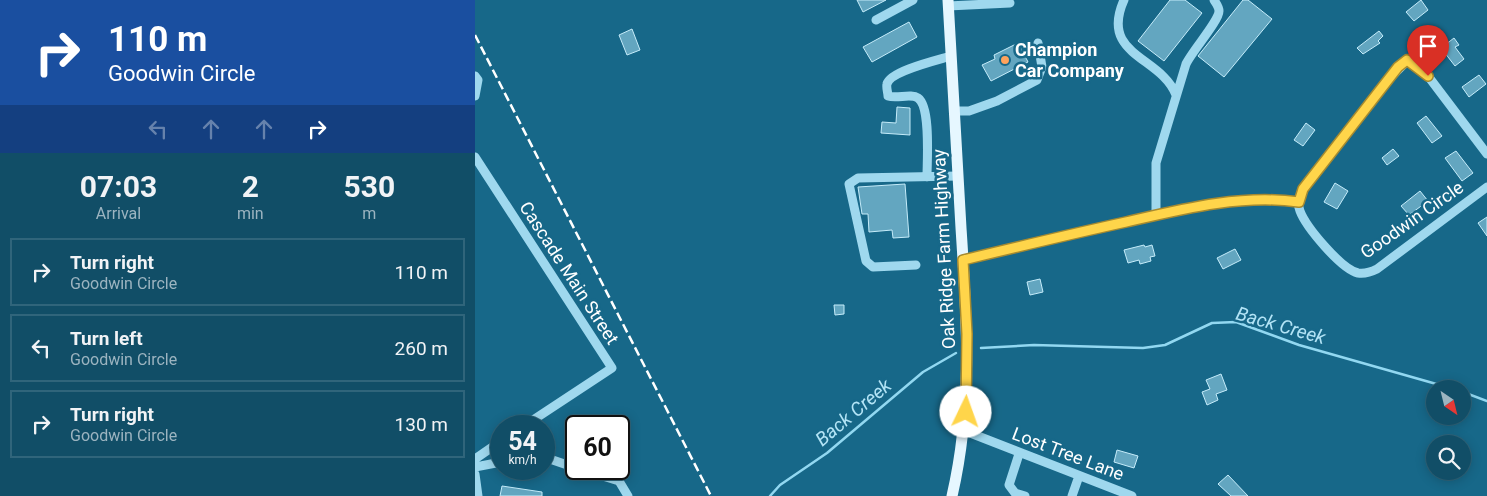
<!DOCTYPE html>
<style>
:root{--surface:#114e67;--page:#1a556d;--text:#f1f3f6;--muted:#9cb4c0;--line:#30657b}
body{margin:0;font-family:Roboto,sans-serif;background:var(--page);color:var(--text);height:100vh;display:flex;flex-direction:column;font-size:19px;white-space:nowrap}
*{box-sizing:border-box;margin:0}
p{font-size:16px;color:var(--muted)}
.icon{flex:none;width:28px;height:28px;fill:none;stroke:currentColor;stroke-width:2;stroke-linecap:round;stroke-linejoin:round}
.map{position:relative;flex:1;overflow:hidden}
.panel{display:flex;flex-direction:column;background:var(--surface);width:475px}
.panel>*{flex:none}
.top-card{background:#1a4fa0;color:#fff;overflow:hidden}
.needle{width:32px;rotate:145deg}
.tools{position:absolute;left:951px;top:380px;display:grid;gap:10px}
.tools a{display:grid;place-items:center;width:45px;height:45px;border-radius:50%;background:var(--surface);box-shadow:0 2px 12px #0003,0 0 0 1px var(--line);font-size:25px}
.speed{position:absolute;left:15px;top:415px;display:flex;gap:10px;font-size:25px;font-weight:700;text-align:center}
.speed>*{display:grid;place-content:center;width:65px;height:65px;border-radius:50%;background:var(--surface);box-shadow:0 2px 12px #0003,0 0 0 1px var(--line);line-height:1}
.speed small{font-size:12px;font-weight:400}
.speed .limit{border:2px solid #111;border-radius:8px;background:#fff;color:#111}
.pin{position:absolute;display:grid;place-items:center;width:42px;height:42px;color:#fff;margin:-51px -21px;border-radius:50% 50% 50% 0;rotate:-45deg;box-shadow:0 0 5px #0007}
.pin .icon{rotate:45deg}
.me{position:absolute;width:55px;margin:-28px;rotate:3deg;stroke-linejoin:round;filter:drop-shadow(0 0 4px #0008)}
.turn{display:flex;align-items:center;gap:18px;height:105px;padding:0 25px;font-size:22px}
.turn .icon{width:65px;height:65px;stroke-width:2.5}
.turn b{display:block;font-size:35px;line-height:42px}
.lanes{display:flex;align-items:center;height:48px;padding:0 25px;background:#0003;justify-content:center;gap:25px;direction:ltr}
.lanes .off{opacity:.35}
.eta{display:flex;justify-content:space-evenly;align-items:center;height:85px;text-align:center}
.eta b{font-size:30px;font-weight:700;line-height:35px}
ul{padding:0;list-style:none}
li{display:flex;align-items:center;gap:15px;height:68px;margin:0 10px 8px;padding:0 15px;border:2px solid var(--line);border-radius:0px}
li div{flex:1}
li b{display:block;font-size:19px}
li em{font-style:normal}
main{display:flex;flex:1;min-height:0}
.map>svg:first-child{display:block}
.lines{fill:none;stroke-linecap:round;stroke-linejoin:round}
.stream{stroke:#92d8f1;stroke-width:2.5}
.building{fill:#63a6c0;stroke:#c5ecfa}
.minor{stroke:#9fd8ee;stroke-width:9}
.major{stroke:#e6f7ff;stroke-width:11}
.rail{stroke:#fff;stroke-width:2.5;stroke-dasharray:9 4;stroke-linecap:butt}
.route-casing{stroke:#a68a30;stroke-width:12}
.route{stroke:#ffd54a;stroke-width:9}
.poi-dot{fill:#ffa35c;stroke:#176889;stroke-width:2}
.labels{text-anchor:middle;stroke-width:5;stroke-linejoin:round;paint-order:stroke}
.poi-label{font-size:18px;font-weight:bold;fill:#fff;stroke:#176889;text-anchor:start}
.street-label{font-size:18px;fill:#fff;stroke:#176889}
.water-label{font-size:19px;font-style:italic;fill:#b3e4f6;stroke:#176889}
</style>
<main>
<section class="panel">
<div class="top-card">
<div class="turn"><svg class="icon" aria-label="right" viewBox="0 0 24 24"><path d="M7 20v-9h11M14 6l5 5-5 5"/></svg><div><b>110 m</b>Goodwin Circle</div></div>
<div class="lanes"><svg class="icon off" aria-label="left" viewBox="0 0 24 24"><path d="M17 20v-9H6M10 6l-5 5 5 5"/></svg><svg class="icon off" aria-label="ahead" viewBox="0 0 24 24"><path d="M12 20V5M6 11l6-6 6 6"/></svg><svg class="icon off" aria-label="ahead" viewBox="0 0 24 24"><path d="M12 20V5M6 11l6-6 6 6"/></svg><svg class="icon" aria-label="right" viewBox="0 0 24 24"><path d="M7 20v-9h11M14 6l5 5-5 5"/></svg></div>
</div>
<div class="eta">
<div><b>07:03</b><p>Arrival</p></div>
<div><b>2</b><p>min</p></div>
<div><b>530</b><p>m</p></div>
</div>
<ul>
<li><svg class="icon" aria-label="right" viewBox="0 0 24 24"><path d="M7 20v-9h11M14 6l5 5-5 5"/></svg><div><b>Turn right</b><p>Goodwin Circle</p></div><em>110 m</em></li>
<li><svg class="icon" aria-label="left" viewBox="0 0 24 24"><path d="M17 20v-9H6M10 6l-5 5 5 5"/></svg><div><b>Turn left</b><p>Goodwin Circle</p></div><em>260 m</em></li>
<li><svg class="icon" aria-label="right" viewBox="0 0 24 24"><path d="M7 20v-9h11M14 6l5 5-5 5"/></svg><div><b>Turn right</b><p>Goodwin Circle</p></div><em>130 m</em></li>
</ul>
</section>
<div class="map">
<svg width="1012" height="496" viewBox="0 0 1012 496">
<rect width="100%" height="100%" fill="#176889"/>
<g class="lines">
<path class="stream" d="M506,348L559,345L668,348L690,345L737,323L761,322L824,345L979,389
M988,392L1012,401
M295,496L305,485L352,453L448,372L481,353"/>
</g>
<path class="building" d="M382,0H411L388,12Z
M695,0H710L727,13L689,61L663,41Z
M768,0H773L797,19L749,77L723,56Z
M946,0L953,10L939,21L931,12Z
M434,22L442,37L397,62L388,47Z
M157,29L165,50L152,55L144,35Z
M904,31L908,36L903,41L905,43L888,54L882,48Z
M979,38L984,45L980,47L989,59L980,66L966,48Z
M553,42L559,54L551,58L553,62L516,81L507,65L520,59L519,55L543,43L545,47Z
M1004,75L1011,84L994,97L987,87Z
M422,107L435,108V135L406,133L407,122L421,123Z
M951,116L967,136L957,143L942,123Z
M831,123L840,130L828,146L819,140Z
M918,149L924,156L912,165L907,158Z
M981,151L998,173L987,181L970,158Z
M860,183L873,191L862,209L849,202Z
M430,184L434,237L418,238L417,230L394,232L393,214H387L383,187Z
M945,191L953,201L934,215L926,206Z
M1012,217V236L1003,223Z
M669,245L670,247L677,245L680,256L675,257L676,261L665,264L664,260L653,263L649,250Z
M760,249L766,260L748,269L742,258Z
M565,279L568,292L555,295L552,282Z
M359,305H369V314L360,315Z
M746,374L752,390L741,394L743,400L732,405L727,392L735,389L731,380Z
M642,450L663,456L659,468L639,462Z
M753,475L773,496H756L743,484Z
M27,486L67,492V496H25Z"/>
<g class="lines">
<path class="minor" d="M649,0C624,56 686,56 701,95
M473,6L535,3
M401,20L438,0
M0,76L3,80L0,96
M479,111H494L522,101L562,80L567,67L563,43
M1012,154L953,76L933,60L913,80L828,189C824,196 822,204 825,211C831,227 866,269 883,273C890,274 896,272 902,269L1012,187
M0,157L137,368L49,426
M452,177C452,160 456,107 443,98C436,93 422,99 413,96C413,93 411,87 412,84C415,71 463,60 476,56
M681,215V163L711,64C717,51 744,21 744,11C744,7 741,3 739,0
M488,260C541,247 594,235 647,223C704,210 765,193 824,202
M441,265L398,267L391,261L374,184L383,178L483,176
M490,431L657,496
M544,454L534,485L540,493L550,496
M69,457L101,468
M0,459L26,441
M0,467L26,462
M105,469L144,481L153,496
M0,474L3,496
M597,496L604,476"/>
<path class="major" d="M473,0C477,76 482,152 486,228C492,319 498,406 477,496"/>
<path class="rail" d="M0,35L236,496"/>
</g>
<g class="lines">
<defs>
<path id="route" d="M491,412L492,334L488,260C542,247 596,234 651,222C707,209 766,194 824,202L828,189L923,67L932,60L953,76"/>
</defs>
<use href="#route" class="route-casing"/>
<use href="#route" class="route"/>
</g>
<circle class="poi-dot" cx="530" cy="60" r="5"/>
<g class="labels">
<g class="poi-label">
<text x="540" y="56">Champion<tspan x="540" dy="21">Car Company</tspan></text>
</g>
<g class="street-label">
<text transform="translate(937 220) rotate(-35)" y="6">Goodwin Circle</text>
<text transform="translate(469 249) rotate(-93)" y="6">Oak Ridge Farm Highway</text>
<text transform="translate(94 273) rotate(57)" y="6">Cascade Main Street</text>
<text transform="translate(593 454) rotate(21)" y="6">Lost Tree Lane</text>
</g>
<g class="water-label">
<text transform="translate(806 325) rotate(16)" y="7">Back Creek</text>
<text transform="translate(378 412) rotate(-40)" y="7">Back Creek</text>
</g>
</g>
</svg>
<div class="tools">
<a><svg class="needle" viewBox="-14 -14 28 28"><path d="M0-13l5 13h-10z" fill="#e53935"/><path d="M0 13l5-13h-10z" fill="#9cb4c0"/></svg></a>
<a><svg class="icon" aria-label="search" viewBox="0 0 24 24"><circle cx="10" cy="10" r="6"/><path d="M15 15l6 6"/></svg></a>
</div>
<div class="speed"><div>54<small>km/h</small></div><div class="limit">60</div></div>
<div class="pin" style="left:953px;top:76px;background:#d93025"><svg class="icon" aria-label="arrive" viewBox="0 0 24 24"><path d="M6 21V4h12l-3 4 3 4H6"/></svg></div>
<svg class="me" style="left:491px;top:412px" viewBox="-20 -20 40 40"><circle r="19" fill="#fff"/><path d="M0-13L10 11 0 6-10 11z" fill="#ffd54a"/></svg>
</div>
</main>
